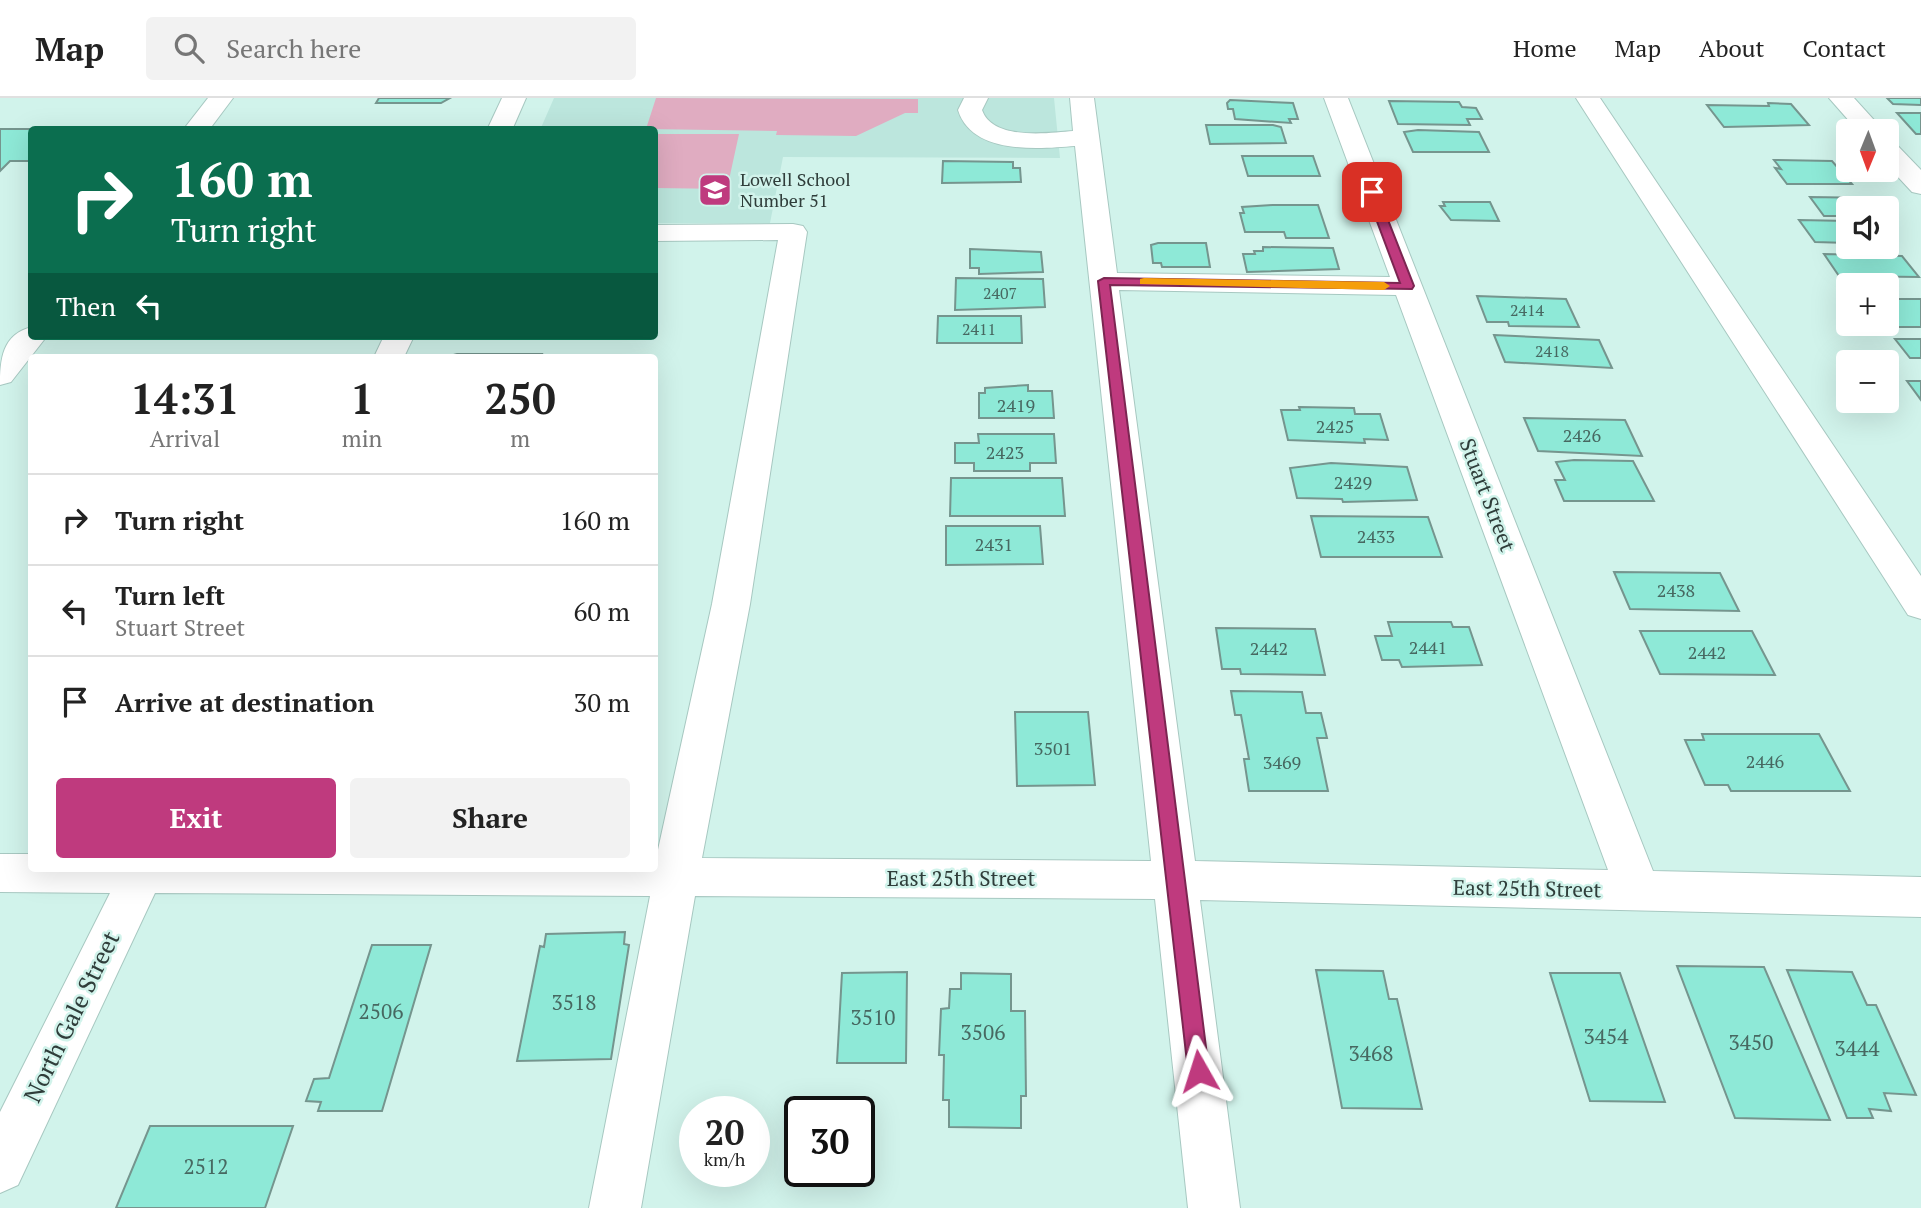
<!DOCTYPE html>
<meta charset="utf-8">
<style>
:root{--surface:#fff;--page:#f2f2f2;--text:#222;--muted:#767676;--line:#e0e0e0;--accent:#bf3a7e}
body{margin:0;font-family:"PT Serif",serif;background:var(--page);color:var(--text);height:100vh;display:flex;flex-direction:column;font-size:26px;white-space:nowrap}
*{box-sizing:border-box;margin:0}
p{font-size:23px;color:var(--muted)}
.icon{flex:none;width:38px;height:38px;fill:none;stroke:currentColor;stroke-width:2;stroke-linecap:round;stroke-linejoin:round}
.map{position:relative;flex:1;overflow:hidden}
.drawer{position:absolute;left:28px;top:256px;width:630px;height:518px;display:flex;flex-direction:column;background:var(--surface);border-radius:7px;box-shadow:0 7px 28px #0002}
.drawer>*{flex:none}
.banner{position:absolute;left:28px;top:28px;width:630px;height:214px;border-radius:7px;box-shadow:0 7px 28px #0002;background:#0b6e4f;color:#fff;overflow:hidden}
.needle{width:46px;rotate:181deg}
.buttons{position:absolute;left:1836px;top:21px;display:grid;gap:14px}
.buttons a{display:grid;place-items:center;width:63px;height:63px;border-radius:7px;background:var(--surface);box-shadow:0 7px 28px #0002;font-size:35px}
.speed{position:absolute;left:679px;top:998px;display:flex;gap:14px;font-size:35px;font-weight:700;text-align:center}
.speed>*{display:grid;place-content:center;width:91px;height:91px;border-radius:50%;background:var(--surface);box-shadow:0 7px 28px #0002;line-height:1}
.speed small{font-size:18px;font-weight:400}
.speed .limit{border:4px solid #111;border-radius:10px;background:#fff;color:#111}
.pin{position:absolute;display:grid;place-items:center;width:60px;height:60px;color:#fff;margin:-30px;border-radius:14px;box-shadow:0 4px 10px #0006}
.me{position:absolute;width:77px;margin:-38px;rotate:354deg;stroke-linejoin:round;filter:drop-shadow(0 0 5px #0008)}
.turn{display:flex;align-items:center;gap:24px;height:147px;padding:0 28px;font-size:32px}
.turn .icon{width:91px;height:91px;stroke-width:2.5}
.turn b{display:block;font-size:49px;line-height:60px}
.then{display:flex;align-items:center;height:66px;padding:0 28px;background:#0003;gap:14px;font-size:26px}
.eta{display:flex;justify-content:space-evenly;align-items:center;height:119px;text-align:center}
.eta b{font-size:42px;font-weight:700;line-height:49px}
.cta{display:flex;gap:14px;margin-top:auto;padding:14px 28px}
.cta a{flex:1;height:80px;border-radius:7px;background:var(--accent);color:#fff;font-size:28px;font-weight:700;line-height:80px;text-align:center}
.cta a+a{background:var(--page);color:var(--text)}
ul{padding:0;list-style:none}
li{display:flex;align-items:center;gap:21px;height:91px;padding:0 28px;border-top:2px solid var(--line)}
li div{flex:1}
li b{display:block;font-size:26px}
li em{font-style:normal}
header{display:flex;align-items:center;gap:42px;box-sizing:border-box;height:98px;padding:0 35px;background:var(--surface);border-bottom:2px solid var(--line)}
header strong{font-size:33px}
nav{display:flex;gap:38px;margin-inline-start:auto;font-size:24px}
.search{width:490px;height:63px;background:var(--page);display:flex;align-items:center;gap:18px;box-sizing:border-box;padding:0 24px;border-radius:7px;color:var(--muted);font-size:26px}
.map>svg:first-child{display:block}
.built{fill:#bce6dd}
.green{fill:#e0acc1}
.building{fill:#8ee9d7;stroke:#75958e;stroke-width:2}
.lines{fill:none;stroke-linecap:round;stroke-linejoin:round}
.minor-casing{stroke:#a7c8c1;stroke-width:2}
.minor{fill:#fff;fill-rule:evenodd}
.route{fill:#bf3a7e;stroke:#7c2652;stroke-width:2}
.slow{fill:#f59e0b}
.labels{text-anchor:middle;stroke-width:5;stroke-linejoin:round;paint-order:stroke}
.far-number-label{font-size:16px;fill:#476861}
.far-poi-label{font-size:18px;fill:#2f3d3a;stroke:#d1f3eb;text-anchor:start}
.number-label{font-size:18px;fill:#476861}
.street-label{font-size:21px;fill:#2f3d3a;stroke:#d1f3eb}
.near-number-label{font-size:21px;fill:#476861}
.near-street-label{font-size:24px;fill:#2f3d3a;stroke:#d1f3eb}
</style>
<header>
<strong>Map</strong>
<div class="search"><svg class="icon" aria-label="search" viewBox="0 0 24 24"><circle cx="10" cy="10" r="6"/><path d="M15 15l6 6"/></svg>Search here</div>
<nav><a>Home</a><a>Map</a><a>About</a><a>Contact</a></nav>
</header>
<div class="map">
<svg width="1921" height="1110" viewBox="0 0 1921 1110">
<rect width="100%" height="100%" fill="#d1f3eb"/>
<path class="built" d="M554,0H1054L1060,60L783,59L770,125H655L654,32H540Z"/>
<path class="green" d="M656,0L918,1V15H905L856,38L776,37L777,33L646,31Z
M655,36H739L727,91L655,90Z"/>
<path class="building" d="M379,0H450L441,5H376Z
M1887,0H1921V7L1893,6Z
M1230,2L1293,5L1298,21H1289L1291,25L1235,21L1233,11H1228L1227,5Z
M1389,3L1459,4L1462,9L1476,10L1482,21H1467L1470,27L1398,26Z
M1768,5L1791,6L1809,27L1724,29L1707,7L1769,8Z
M1897,15H1921V36H1916Z
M1206,27H1273L1281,29L1286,45L1210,46Z
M0,31H82L32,32V63H10L0,73Z
M1418,32L1479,34L1489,54H1413L1404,34Z
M1242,58H1313L1320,78H1248Z
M1774,62L1832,63L1852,86H1787L1775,70L1781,71Z
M943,63L1013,64V70H1020L1021,84L942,85Z
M1810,99L1873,100L1881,110H1848V118H1824Z
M1443,104H1490L1499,123L1451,122L1440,108H1445Z
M1272,107H1318L1329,140H1286L1284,134H1245L1240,115H1244L1242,109Z
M1799,122L1848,123V145L1815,144Z
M1158,145H1206L1210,169H1162L1161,165H1153L1151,147Z
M1263,149L1333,150L1339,171L1247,174L1243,156H1255L1254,153H1263Z
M970,151L1041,154L1043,174L979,176V170H970Z
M1824,156L1902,158L1919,179L1839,178Z
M956,180L1043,181L1045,209L955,212Z
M1477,198L1566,201L1579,229L1509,228L1508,224H1487Z
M1886,201H1921V229H1886L1884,226H1886Z
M938,218H1021L1022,245H937Z
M1494,237L1599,242L1612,270L1505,264Z
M485,238H560L558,241H484Z
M1895,241H1921V260H1910Z
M457,256H542L541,259H446Z
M1907,283H1921V302Z
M1028,287V293H1052L1054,320H979V295H985V290Z
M1299,309L1354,310L1355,316H1380L1388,342L1364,341L1365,345L1288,342L1281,312H1300Z
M1524,320L1625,322L1642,358L1538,353Z
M978,336H1054L1056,365H1030V373H974V365H955V345H979Z
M1574,362L1633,363L1654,403H1564L1555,382H1565L1556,364Z
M1331,365L1407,369L1417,402L1343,404L1342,401L1297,400L1290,370Z
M951,380H1062L1065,418H950Z
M1311,418L1428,419L1442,459H1321Z
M946,428H1040L1043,466L946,467Z
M1614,474L1720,475L1739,513L1630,511Z
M1388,524H1451L1453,529H1469L1482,567L1402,569L1399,562H1382L1375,538H1392Z
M1216,530L1315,531L1325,577L1241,576L1240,571H1222Z
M1640,533H1752L1775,577L1660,576Z
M1231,593L1302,594L1306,615H1321L1327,640H1317L1328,693H1249L1244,661H1249L1241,617H1235Z
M1015,614H1088L1095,687L1017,688Z
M1702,636H1819L1850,693H1731L1728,687H1705L1685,642H1704Z
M625,834L624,846L629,847L611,961L517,963L540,848L544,849L546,836Z
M372,847H431L382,1013H318L321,1004L306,1003L314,981L329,980Z
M1677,868L1764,869L1830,1022L1735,1020Z
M1316,872L1383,873L1389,901H1397L1422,1011L1342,1010Z
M1787,872L1852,874L1867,907H1876L1916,997L1884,995L1891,1013L1869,1011L1873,1020H1847Z
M907,874L906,965H837L842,875Z
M961,875L1011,876V913H1025L1026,998H1021V1030L949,1029V1002H943L944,957H939L941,911L949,910L950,891H961Z
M1550,875H1620L1665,1004L1590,1003Z
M150,1028H293L265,1110H116Z"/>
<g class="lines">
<defs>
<path id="minor" d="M208,0H233L209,32H183Z
M502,0H526L512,32H487Z
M964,0H988L982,12C993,43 1049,35 1073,33L1070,0H1094L1117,175L1390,179L1324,0H1348L1653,773L1921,779V819L1200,802L1240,1110H1188L1155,801L695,798L641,1110H589L650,798L155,795L18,1087L0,1095V1014L110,795L0,794V756H32V770H654L712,506L778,142L654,143V127L793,126L803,128L807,134L750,506L702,760L1151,763L1075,48C1038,51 972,57 958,12ZM1119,192L1396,197L1608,772L1195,763Z
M1576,0H1600L1921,478V521L1908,517Z
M1829,0H1854L1884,33H1858Z
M1886,42L1895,45L1921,72V96L1912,94L1886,66Z
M32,229V238H47L11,284L0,287C0,262 2,236 32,229Z
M384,238H414L404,259H374Z"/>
</defs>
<use href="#minor" class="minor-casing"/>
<use href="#minor" class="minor"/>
</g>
<path class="route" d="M1372,91L1377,94L1414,188L1412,191L1110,187L1209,973L1206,980L1199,983L1191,980L1188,973L1098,183L1104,180L1400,185L1366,94Z"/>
<path class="slow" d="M1144,180L1384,184L1390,188L1384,192L1140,186V181Z"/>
<defs>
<symbol id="school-square" viewBox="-11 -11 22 22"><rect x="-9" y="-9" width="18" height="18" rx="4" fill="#bf3a7e" stroke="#d1f3eb"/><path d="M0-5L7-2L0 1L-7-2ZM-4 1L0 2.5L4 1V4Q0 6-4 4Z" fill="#fff"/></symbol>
</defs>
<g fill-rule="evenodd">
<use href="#school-square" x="696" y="73" width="38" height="38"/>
</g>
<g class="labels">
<g class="far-number-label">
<text x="1000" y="201">2407</text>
<text x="1527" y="218">2414</text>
<text x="979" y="237">2411</text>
<text x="1552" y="259">2418</text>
</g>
<g class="far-poi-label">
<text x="740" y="88">Lowell School<tspan x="740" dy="21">Number 51</tspan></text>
</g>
<g class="number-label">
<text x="1016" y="314">2419</text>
<text x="1335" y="335">2425</text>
<text x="1582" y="344">2426</text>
<text x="1005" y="361">2423</text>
<text x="1353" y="391">2429</text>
<text x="1376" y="445">2433</text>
<text x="994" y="453">2431</text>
<text x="1676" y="499">2438</text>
<text x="1428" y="556">2441</text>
<text x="1269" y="557">2442</text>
<text x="1707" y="561">2442</text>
<text x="1053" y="657">3501</text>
<text x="1765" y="670">2446</text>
<text x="1282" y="671">3469</text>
</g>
<g class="street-label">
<text transform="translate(1487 397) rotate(69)" y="7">Stuart Street</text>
<text x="961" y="788">East 25th Street</text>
<text transform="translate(1527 791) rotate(1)" y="7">East 25th Street</text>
</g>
<g class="near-number-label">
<text x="574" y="912">3518</text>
<text x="381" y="921">2506</text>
<text x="873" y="927">3510</text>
<text x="983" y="942">3506</text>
<text x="1606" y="946">3454</text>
<text x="1751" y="952">3450</text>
<text x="1857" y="958">3444</text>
<text x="1371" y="963">3468</text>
<text x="206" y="1076">2512</text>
</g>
<g class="near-street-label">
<text transform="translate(72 919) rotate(-64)" y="8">North Gale Street</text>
</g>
</g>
</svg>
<div class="buttons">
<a><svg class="needle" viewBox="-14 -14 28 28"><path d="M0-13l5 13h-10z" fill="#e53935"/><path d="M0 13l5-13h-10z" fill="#767676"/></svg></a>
<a><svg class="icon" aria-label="sound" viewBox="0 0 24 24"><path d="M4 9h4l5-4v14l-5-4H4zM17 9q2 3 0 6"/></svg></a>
<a>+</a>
<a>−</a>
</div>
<div class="speed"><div>20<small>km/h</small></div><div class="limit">30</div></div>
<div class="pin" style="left:1372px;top:94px;background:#d93025"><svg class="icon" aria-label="arrive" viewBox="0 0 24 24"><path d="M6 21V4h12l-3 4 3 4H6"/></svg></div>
<svg class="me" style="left:1199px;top:973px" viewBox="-20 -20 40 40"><path d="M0-17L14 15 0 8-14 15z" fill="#bf3a7e" stroke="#fff" stroke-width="4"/></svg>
<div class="banner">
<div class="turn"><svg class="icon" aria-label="right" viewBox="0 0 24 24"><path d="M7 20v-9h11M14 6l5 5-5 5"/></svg><div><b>160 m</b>Turn right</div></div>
<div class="then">Then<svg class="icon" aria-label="left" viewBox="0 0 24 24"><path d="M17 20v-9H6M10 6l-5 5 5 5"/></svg></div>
</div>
<section class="drawer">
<div class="eta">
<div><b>14:31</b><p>Arrival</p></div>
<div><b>1</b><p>min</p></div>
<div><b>250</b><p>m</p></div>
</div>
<ul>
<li><svg class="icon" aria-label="right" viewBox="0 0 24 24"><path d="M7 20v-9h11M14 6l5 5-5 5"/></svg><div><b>Turn right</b></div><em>160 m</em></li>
<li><svg class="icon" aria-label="left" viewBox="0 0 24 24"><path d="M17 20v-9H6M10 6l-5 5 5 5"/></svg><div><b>Turn left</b><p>Stuart Street</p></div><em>60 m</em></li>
<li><svg class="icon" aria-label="arrive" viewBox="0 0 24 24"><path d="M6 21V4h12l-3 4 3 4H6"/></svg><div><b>Arrive at destination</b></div><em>30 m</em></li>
</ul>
<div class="cta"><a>Exit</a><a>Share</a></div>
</section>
</div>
